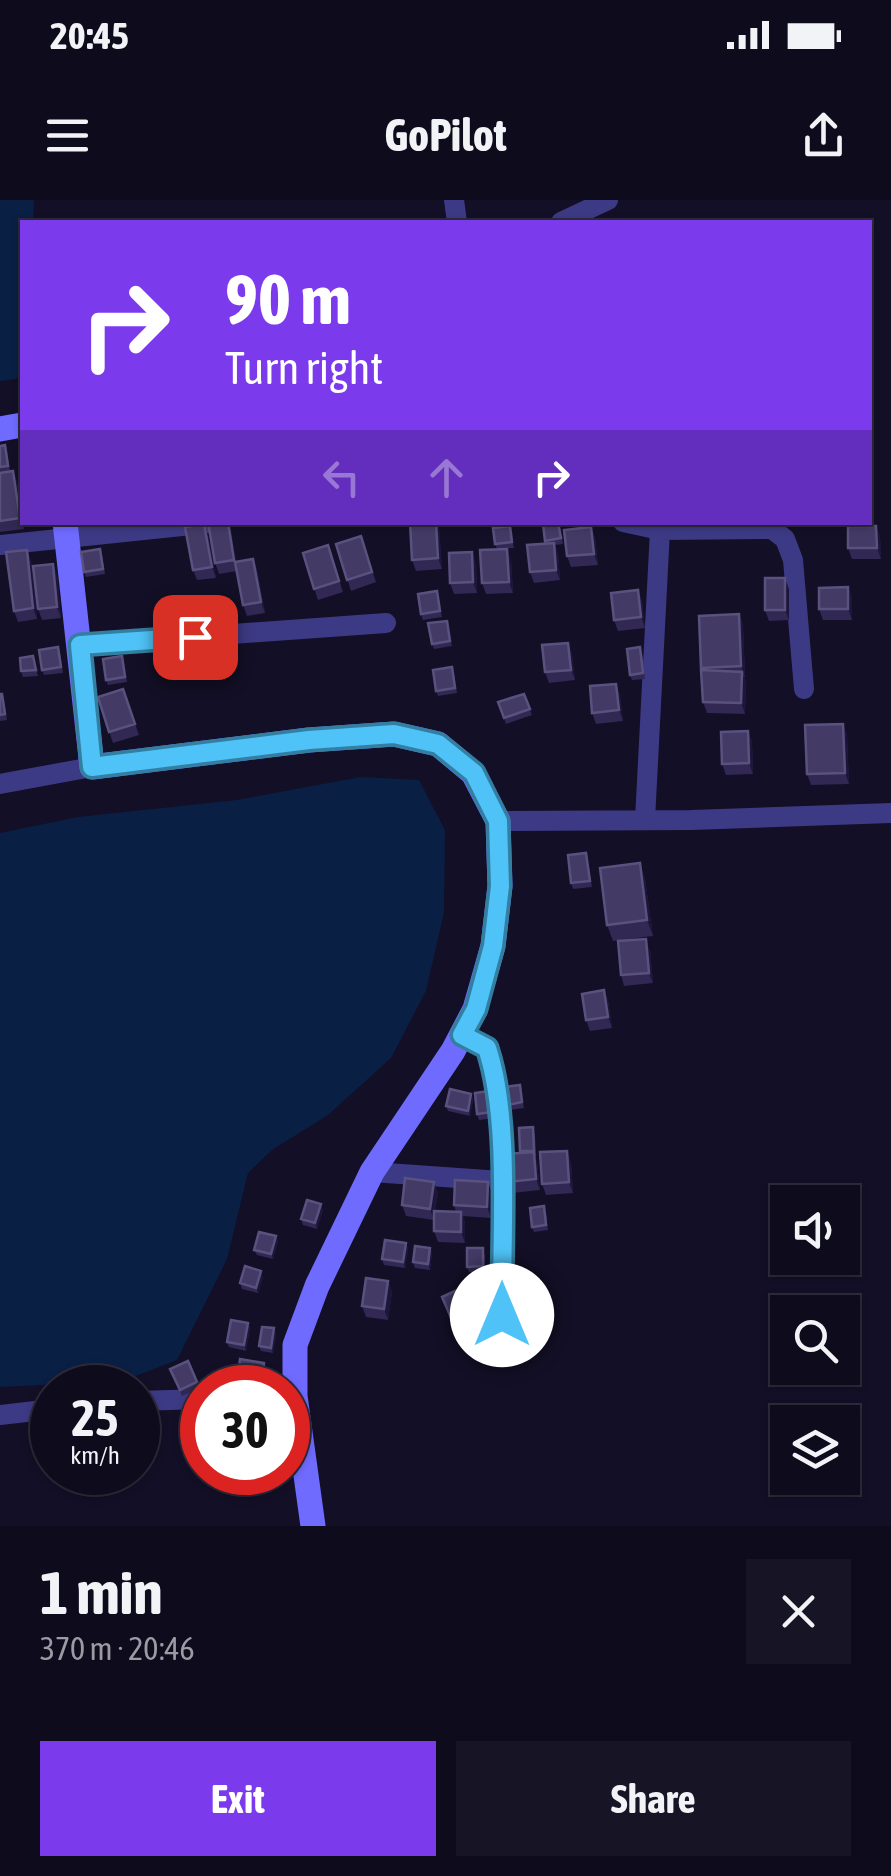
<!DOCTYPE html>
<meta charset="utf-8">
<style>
:root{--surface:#0e0b1c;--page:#171425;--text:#f1f3f6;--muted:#9b9ba3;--line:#2e2b3b;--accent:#7c3aed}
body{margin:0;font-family:"Asap Condensed",sans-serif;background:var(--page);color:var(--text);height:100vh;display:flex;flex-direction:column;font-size:38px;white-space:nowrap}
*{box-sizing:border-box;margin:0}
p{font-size:32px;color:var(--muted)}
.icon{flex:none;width:55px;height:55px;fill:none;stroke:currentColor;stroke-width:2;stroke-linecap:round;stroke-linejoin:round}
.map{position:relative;height:1326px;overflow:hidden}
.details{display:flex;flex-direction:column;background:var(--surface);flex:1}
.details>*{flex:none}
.guide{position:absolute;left:20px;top:20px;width:852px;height:305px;border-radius:0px;box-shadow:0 2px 8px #0004,0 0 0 2px var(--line);background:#7c3aed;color:#fff;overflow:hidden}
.buttons{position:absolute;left:770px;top:985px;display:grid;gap:20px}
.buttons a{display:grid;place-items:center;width:90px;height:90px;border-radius:0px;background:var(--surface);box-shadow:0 2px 8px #0004,0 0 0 2px var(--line);font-size:50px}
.speed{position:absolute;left:30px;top:1165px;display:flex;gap:20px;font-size:50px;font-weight:700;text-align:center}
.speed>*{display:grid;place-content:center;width:130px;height:130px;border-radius:50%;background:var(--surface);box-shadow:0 2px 8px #0004,0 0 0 2px var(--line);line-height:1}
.speed small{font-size:25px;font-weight:400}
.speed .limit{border:15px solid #d22;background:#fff;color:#111}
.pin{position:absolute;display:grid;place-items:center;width:85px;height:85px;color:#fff;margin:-42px;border-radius:20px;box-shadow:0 5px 15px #0006}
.me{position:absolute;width:110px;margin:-55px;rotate:0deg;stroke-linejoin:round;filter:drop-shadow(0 0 8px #0008)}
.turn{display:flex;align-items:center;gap:35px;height:210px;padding:0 40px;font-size:45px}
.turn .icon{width:130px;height:130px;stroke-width:2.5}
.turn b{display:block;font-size:70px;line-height:85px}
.lanes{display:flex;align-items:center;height:95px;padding:0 40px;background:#0003;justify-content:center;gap:50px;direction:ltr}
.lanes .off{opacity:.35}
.round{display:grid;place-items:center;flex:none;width:105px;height:105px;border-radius:0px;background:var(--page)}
.summary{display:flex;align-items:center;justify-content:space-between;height:170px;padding:0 40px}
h1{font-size:60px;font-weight:700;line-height:75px}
.action{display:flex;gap:20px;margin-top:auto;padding:20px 40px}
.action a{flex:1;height:115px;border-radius:0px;background:var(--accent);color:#fff;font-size:40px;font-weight:700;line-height:115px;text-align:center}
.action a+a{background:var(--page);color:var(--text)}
.status{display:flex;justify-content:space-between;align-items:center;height:70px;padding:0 50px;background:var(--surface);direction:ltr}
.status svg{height:28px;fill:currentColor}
header{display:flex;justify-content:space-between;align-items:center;height:130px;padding:0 40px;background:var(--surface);font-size:45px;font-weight:700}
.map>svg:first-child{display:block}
.water{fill:#0a1f44}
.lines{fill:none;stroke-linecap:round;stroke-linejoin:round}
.street{stroke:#3d3a85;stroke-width:20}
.secondary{stroke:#6f6bff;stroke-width:25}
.wall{fill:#312854}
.shaded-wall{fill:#1d163a}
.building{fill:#433a66;stroke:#5a527e;stroke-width:2.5}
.route-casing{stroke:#337fa1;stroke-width:25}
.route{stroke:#4fc3f7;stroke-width:18}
</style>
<div class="status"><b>20:45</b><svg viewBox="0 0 49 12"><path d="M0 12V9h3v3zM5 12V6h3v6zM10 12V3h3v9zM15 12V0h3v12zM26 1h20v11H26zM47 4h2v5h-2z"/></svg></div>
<header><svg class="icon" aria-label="menu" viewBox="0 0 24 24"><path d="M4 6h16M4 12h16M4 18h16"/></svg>GoPilot<svg class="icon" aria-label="share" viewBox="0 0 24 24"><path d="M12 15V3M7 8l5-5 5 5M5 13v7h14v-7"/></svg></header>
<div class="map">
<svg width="891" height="1326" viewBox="0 0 891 1326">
<rect width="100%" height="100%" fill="#130f26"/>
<path class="water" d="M0,0H34L33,22H22V173L16,179L0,181Z
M361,577L419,580L445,630L444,712L426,791L391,858L328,915L272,950L248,973L227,1059L177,1160L123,1181L0,1187V633L78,617L237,600Z"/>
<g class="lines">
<path class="street" d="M454,0L457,22
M561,22L608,0
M623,322L660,330L772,329L785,339L793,360L804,489
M0,345L220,322
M80,445L386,423
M0,584L92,567
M645,620L660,330
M498,621L691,620L891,613
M462,835L487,848C511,920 501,1037 502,1115
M372,972L501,981
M138,1201L202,1199
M0,1215L52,1209"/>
<path class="secondary" d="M0,229L22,225
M65,322L92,567L309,540L394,534L438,544L473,573L498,621L500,686L493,746L475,809L453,851L372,972L317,1086L295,1145V1196L313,1326"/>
</g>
<path class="wall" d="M0,246L7,251L10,271L0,273Z
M13,271L17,282L24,329L0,332V273Z
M208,322H229L236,362L253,359L257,370L265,413L247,416L243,405L237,371L219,374L215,363Z
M410,322H437L439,328L442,369L416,371L412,360Z
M559,322L563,344L555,345L558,354L560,380L534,383L530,372L546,344L545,341Z
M510,326L514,348L497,349L495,344Z
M876,326L880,337L881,359H852L848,348Z
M591,327L595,338L598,365L571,367L567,356Z
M208,335L216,378L197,380L193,370Z
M361,336L376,382L351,391L336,344Z
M328,345L343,392L318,400L303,353Z
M27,350L31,361L37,419L18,422L14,411Z
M102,354L105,374L86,377L84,372Z
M511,360L513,393L486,394L482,383Z
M476,363L477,393L454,394L450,383Z
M53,364L57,375L61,418L42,420L38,409Z
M848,387L852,398V420H823L819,409Z
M789,389V420L769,421L765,410Z
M638,390L642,401L645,428L618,431L614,420Z
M437,391L442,417L423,420L421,414Z
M739,414L743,425L745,477H744L746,483L745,514L707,513L703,502L701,468Z
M447,421L452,446L434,449L432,444Z
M212,441L217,467L198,470L196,465Z
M568,443L572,454L575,480L549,483L545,472Z
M60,453L63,473L44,475L42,470Z
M642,453L645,479L632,480L630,475Z
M33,456L38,476L23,477L21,471Z
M124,462L127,482L108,485L106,480Z
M454,473L457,493L438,496L436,491Z
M616,484L620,495L623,521L596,524L592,513Z
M123,489L139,535L113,543L98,497Z
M0,494H2L4,500L7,520L0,521Z
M524,494L532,515L506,524L498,502Z
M843,524L847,535L849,584L811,585L807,574Z
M748,531L752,542L753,574L726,575L722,564Z
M586,653L592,687L573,689L571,683Z
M640,663L645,679L653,736L613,741L607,725Z
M650,750L653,783L624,786L621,775Z
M608,800L612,828L590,831L586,820Z
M520,885L524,908L510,910L508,905Z
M471,894L473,900L470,916L448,911L446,906Z
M491,896L494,918L479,920L477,914Z
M535,933L536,956H535L537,962L540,990L512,993L508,982L520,952Z
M571,962L573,993L546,995L542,984Z
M434,982L438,993L435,1011L456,1012L454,1005L488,982L492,993L491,1018L463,1016L465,1023V1043L438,1042L434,1031V1020L406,1016L402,1005Z
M323,1010L317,1029L303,1025L301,1019Z
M546,1012L548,1030L534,1032L532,1027Z
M278,1041L273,1059L257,1055L254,1050Z
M406,1043L408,1049L405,1068L384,1065L382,1059Z
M430,1048L432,1053L430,1070L415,1068L413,1062Z
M485,1054V1072H469L467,1067Z
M263,1077L258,1093L242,1089L240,1083Z
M388,1081L392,1092L388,1120L366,1117L362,1106Z
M455,1091L466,1118L453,1124L442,1097Z
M488,1103L490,1108V1119L477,1120L475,1114Z
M248,1123L250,1128L246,1151L229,1147L227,1142Z
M274,1128L276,1134L273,1153L261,1151L259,1146Z
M188,1161L199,1188L182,1196L170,1169Z
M264,1163L266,1168L264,1183L240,1180L238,1174Z"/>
<path class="shaded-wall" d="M13,271L17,282L24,329L20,318Z
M228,322L231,329L238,371L234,360Z
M436,322H437L439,328L442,369L438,358Z
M204,324L208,335L216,378L212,367Z
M876,326L880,337L881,359L877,348Z
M591,327L595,338L598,365L594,354Z
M554,343L558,354L560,380L556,370Z
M507,349L511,360L513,393L509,382Z
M27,350L31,361L37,419L33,408Z
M472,352L476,363L477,393L473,382Z
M253,359L257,370L265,413L261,402Z
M53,364L57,375L61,418L57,407Z
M785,378L789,389V420L785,410Z
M848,387L852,398V420L848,409Z
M638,390L642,401L645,428L641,417Z
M739,414L743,425L745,477L741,466Z
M568,443L572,454L575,480L571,470Z
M742,472L746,483L745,514L741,503Z
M616,484L620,495L623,521L619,510Z
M843,524L847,535L849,584L845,573Z
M748,531L752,542L753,574L749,563Z
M640,663L645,679L653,736L647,720Z
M646,739L650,750L653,783L649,773Z
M604,790L608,800L612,828L608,817Z
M471,894L473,900L470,916L468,911Z
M567,951L571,962L573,993L569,982Z
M534,952L537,962L540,990L536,979Z
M434,982L438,993L434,1020L430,1009Z
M488,982L492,993L491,1018L487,1007Z
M321,1004L323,1010L317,1029L315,1023Z
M461,1012L465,1023V1043L461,1032Z
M276,1036L278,1041L273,1059L271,1054Z
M406,1043L408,1049L405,1068L403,1062Z
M430,1048L432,1053L430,1070L428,1064Z
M261,1071L263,1077L258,1093L256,1088Z
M388,1081L392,1092L388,1120L384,1109Z
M248,1123L250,1128L246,1151L244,1145Z
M274,1128L276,1134L273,1153L271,1148Z"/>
<path class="building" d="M5,245L8,266L0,267V246Z
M13,271L20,318L0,321V273Z
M208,322H228L234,360L215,363Z
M410,322H436L438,358L412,360Z
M558,322L561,338L545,341L543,324Z
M204,324L212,367L193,370L185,327Z
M510,326L512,342L495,344L493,328Z
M848,326H876L877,348H848Z
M591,327L594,354L567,356L564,330Z
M361,336L372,372L347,380L336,344Z
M554,343L556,370L530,372L527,345Z
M328,345L339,381L314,389L303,353Z
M100,349L103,369L84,372L81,352Z
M507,349L509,382L482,383L480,350Z
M27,350L33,408L14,411L6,352Z
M472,352L473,382L450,383L449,353Z
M253,359L261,402L243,405L235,362Z
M53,364L57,407L38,409L33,366Z
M765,378H785V410H765Z
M848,387V409H819V388Z
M638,390L641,417L614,420L611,393Z
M437,391L440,411L421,414L418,394Z
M739,414L741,466L701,468L699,416Z
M447,421L450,441L432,444L428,423Z
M212,441L215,462L196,465L193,444Z
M568,443L571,470L545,472L542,445Z
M58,447L61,467L42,470L39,450Z
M640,447L643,473L630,475L627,449Z
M33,456L36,470L21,471L20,458Z
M122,456L125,477L106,480L103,459Z
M452,467L455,488L436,491L433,470Z
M701,470L742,472L741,503L703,502Z
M616,484L619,510L592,513L590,486Z
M123,489L135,524L109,532L98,497Z
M0,494H2L5,514L0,515Z
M524,494L530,509L504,518L498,502Z
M843,524L845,573L807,574L805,525Z
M748,531L749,563L722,564L721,532Z
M586,653L590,681L571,683L568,655Z
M640,663L647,720L607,725L600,668Z
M646,739L649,773L621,775L618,741Z
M604,790L608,817L586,820L582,794Z
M520,885L522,902L508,905L505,887Z
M450,889L471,894L468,911L446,906Z
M489,891L492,912L477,914L475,893Z
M533,927L534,951H520L519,928Z
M567,951L569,982L542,984L540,952Z
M534,952L536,979L508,982L505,954Z
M405,978L434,982L430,1009L402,1005Z
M455,980L488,982L487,1007L454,1005Z
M307,1000L321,1004L315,1023L301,1019Z
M544,1006L546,1025L532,1027L530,1008Z
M434,1011L461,1012V1032L434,1031Z
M259,1032L276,1036L271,1054L254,1050Z
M385,1040L406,1043L403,1062L382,1059Z
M415,1046L430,1048L428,1064L413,1062Z
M467,1048H483V1066L467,1067Z
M245,1066L261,1071L256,1088L240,1083Z
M366,1078L388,1081L384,1109L362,1106Z
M455,1091L464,1113L451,1118L442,1097Z
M475,1103H488V1114H475Z
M231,1120L248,1123L244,1145L227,1142Z
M262,1127L274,1128L271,1148L259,1146Z
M240,1159L264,1163L262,1178L238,1174Z
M188,1161L197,1182L180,1190L170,1169Z"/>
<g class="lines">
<defs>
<path id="route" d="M195,437L80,445L92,567L309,540L394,534L438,544L474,573L498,621L500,686L493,746L476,809L462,835L487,848C511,920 501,1037 502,1115"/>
</defs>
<use href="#route" class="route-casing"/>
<use href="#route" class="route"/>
</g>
</svg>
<div class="buttons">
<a><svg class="icon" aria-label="sound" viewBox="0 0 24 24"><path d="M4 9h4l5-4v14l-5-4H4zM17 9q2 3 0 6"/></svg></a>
<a><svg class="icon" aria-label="search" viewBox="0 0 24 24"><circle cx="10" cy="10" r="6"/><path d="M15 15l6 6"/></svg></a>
<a><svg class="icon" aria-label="layers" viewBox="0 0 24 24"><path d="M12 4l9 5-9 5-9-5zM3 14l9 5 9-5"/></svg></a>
</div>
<div class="speed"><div>25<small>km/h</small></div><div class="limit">30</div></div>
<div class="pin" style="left:195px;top:437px;background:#d93025"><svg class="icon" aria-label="arrive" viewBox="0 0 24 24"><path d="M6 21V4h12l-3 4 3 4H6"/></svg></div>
<svg class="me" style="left:502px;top:1115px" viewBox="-20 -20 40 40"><circle r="19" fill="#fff"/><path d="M0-13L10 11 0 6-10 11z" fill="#4fc3f7"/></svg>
<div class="guide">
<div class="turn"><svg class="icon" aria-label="right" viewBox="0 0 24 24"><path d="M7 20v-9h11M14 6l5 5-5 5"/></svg><div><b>90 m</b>Turn right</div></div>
<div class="lanes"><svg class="icon off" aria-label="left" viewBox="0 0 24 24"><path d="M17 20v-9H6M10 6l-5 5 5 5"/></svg><svg class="icon off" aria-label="ahead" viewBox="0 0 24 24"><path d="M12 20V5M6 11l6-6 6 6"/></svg><svg class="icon" aria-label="right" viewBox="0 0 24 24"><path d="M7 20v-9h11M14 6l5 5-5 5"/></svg></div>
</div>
</div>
<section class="details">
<div class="summary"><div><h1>1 min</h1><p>370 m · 20:46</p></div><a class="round"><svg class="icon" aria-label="close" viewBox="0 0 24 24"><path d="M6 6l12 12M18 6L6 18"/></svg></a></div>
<div class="action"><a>Exit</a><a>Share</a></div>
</section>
